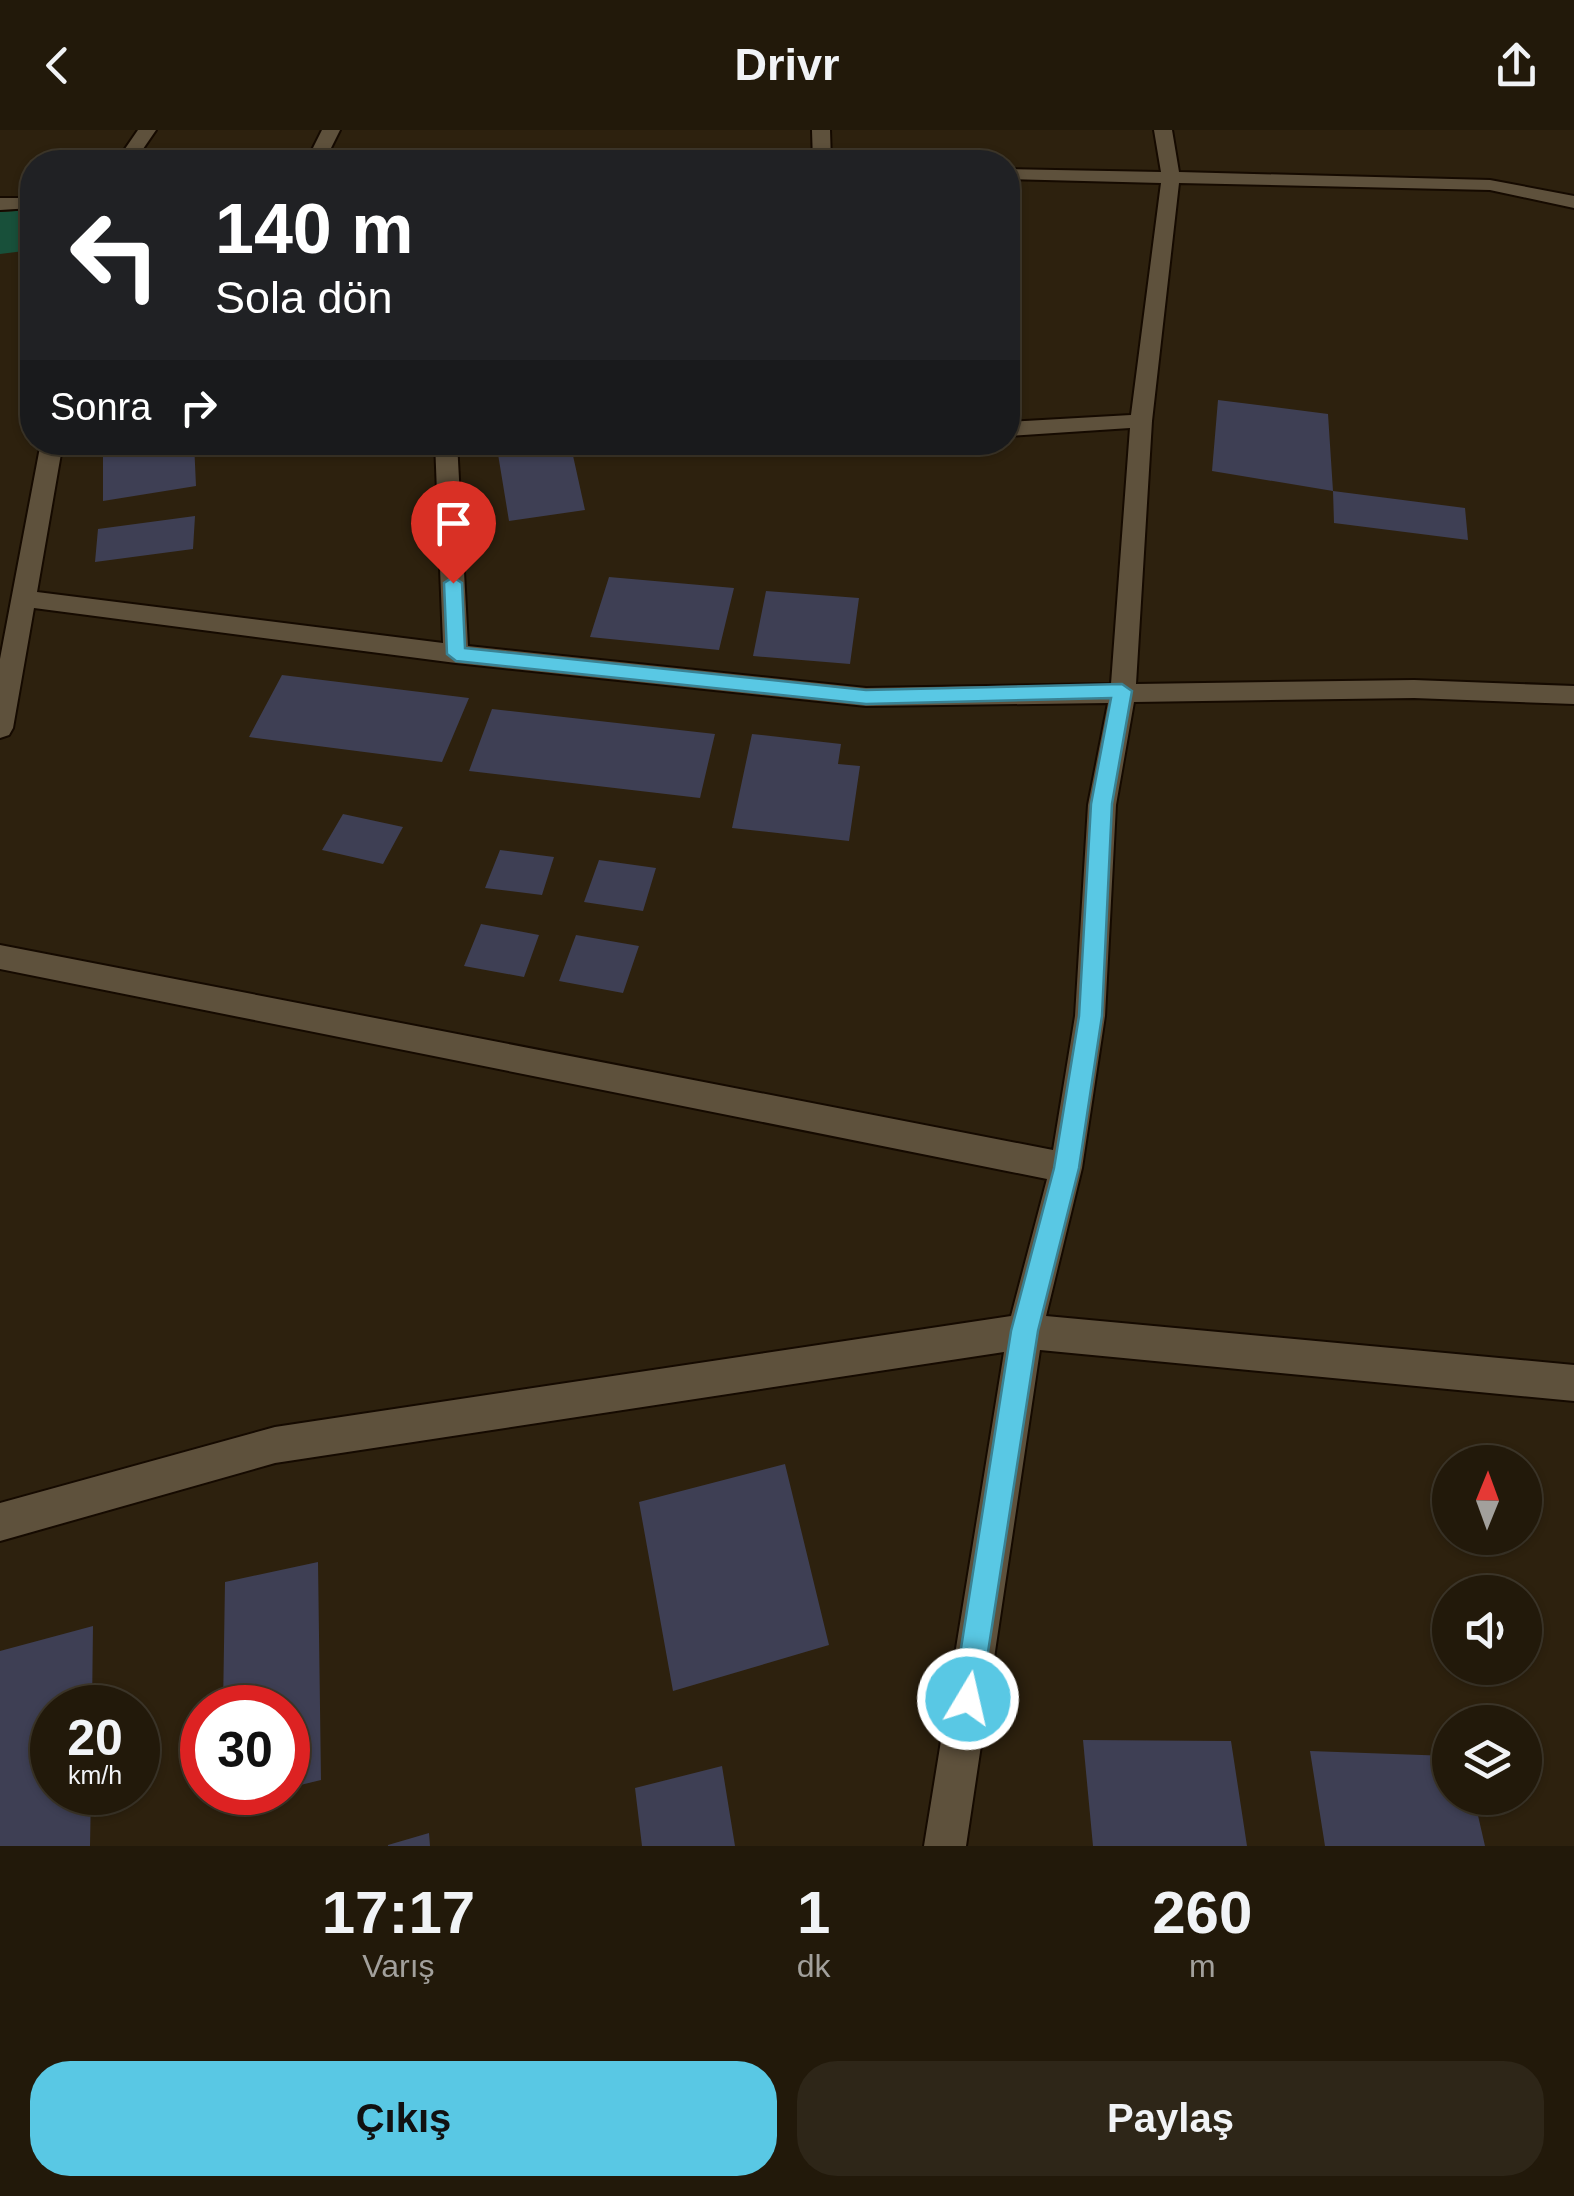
<!DOCTYPE html>
<html lang="tr">
<meta charset="utf-8">
<style>
:root{--surface:#22190a;--page:#2e2618;--text:#f1f3f6;--muted:#a2a09c;--line:#3f382b;--accent:#59c8e4}
body{margin:0;font-family:Arial,sans-serif;background:var(--page);color:var(--text);height:100vh;display:flex;flex-direction:column;font-size:38px;white-space:nowrap}
*{box-sizing:border-box;margin:0}
p{font-size:32px;color:var(--muted)}
.icon{flex:none;width:55px;height:55px;fill:none;stroke:currentColor;stroke-width:2;stroke-linecap:round;stroke-linejoin:round}
.map{position:relative;height:1716px;overflow:hidden}
.sheet{display:flex;flex-direction:column;background:var(--surface);flex:1}
.sheet>*{flex:none}
.banner{position:absolute;left:20px;top:20px;width:1000px;height:305px;border-radius:40px;box-shadow:0 2px 8px #0004,0 0 0 2px var(--line);background:#202124;color:#fff;overflow:hidden}
.needle{width:65px;rotate:1deg}
.buttons{position:absolute;left:1432px;top:1315px;display:grid;gap:20px}
.buttons a{display:grid;place-items:center;width:110px;height:110px;border-radius:50%;background:var(--surface);box-shadow:0 2px 8px #0004,0 0 0 2px var(--line);font-size:50px}
.speed{position:absolute;left:30px;top:1555px;display:flex;gap:20px;font-size:50px;font-weight:700;text-align:center}
.speed>*{display:grid;place-content:center;width:130px;height:130px;border-radius:50%;background:var(--surface);box-shadow:0 2px 8px #0004,0 0 0 2px var(--line);line-height:1}
.speed small{font-size:25px;font-weight:400}
.speed .limit{border:15px solid #d22;background:#fff;color:#111}
.pin{position:absolute;display:grid;place-items:center;width:85px;height:85px;color:#fff;margin:-102px -42px;border-radius:50% 50% 50% 0;rotate:-45deg;box-shadow:0 0 10px #0007}
.pin .icon{rotate:45deg}
.me{position:absolute;width:110px;margin:-55px;rotate:9deg;stroke-linejoin:round;filter:drop-shadow(0 0 8px #0008)}
.turn{display:flex;align-items:center;gap:35px;height:210px;padding:0 30px;font-size:45px}
.turn .icon{width:130px;height:130px;stroke-width:2.5}
.turn b{display:block;font-size:70px;line-height:85px}
.then{display:flex;align-items:center;height:95px;padding:0 30px;background:#0003;gap:20px;font-size:38px}
.eta{display:flex;justify-content:space-evenly;align-items:center;height:170px;text-align:center}
.eta b{font-size:60px;font-weight:600;line-height:70px}
.action{display:flex;gap:20px;margin-top:auto;padding:20px 30px}
.action a{flex:1;height:115px;border-radius:40px;background:var(--accent);color:#111;font-size:40px;font-weight:600;line-height:115px;text-align:center}
.action a+a{background:var(--page);color:var(--text)}
header{display:flex;justify-content:space-between;align-items:center;height:130px;padding:0 30px;background:var(--surface);font-size:45px;font-weight:600}
.map>svg:first-child{display:block}
.green{fill:#18503a}
.building{fill:#3e3f54}
.lines{fill:none;stroke-linecap:round;stroke-linejoin:round}
.minor-casing{stroke:#150a00;stroke-width:4}
.minor{fill:#5e513c;fill-rule:evenodd}
.route{fill:#59c8e4;stroke:#3a8294;stroke-width:2.5}
</style>
<header><svg class="icon" aria-label="back" viewBox="0 0 24 24"><path d="M15 5l-7 7 7 7"/></svg>Drivr<svg class="icon" aria-label="share" viewBox="0 0 24 24"><path d="M12 15V3M7 8l5-5 5 5M5 13v7h14v-7"/></svg></header>
<div class="map">
<svg width="1574" height="1716" viewBox="0 0 1574 1716">
<rect width="100%" height="100%" fill="#2d210e"/>
<path class="green" d="M32,80V120L0,124V82Z"/>
<path class="building" d="M1218,270L1328,284L1333,361L1212,341Z
M103,312H194L196,356L103,371Z
M537,312H570L585,380L509,391L497,318Z
M1333,361L1465,378L1468,410L1334,393Z
M195,386L193,419L95,432L98,399Z
M609,447L734,458L719,520L590,507Z
M766,461L859,468L850,534L753,526Z
M282,545L469,568L442,632L249,607Z
M492,579L715,604L700,668L469,641Z
M752,604L841,614L838,634L860,636L849,711L732,698Z
M343,684L403,697L383,734L322,720Z
M500,720L554,727L542,765L485,758Z
M599,730L656,738L643,781L584,772Z
M481,794L539,805L524,847L464,836Z
M576,805L639,816L623,863L559,851Z
M785,1334L829,1515L673,1561L639,1372Z
M318,1432L321,1650L288,1658V1578H223L225,1452Z
M93,1496L92,1578H52V1662H91L90,1716H0V1521Z
M1083,1610L1231,1611L1247,1716H1093Z
M1310,1621L1450,1626V1668H1474L1485,1716H1325Z
M722,1636L735,1716H642L635,1658Z
M221,1662H264V1664L221,1675Z
M429,1703L430,1716H388V1715Z"/>
<g class="lines">
<defs>
<path id="minor" d="M138,0H156L134,32H116Z
M322,0H340L324,32H306Z
M812,0H830L831,32H813Z
M1154,0H1172L1179,42L1490,50L1574,66V78L1490,60L1179,53L1152,291L1136,554L1414,550L1574,556V574L1414,568L1134,572L1116,675L1105,886L1082,1038L1046,1186L1574,1235V1271L1040,1220L966,1716H924L1004,1222L275,1333L0,1411V1373L275,1297L1011,1186L1047,1049L0,839V815L1053,1020L1075,886L1088,675L1108,573L866,576L456,533L34,478L13,598L9,605L0,608V529L41,312H63L37,462L443,513L435,312H457L468,516L866,558L1111,554L1130,298L1008,306V292L1131,285L1161,53L1008,49V39L1161,42Z
M0,68H32V78L0,80Z"/>
</defs>
<use href="#minor" class="minor-casing"/>
<use href="#minor" class="minor"/>
</g>
<path class="route" d="M453,447L462,453L465,518L866,560L1122,554L1132,561L1112,674L1102,886L1079,1038L1038,1201L979,1580L968,1584L957,1580L953,1569L1011,1201L1054,1038L1079,886L1091,674L1111,568L866,574L456,531L447,524L444,453Z"/>
</svg>
<div class="buttons">
<a><svg class="needle" viewBox="-14 -14 28 28"><path d="M0-13l5 13h-10z" fill="#e53935"/><path d="M0 13l5-13h-10z" fill="#a2a09c"/></svg></a>
<a><svg class="icon" aria-label="sound" viewBox="0 0 24 24"><path d="M4 9h4l5-4v14l-5-4H4zM17 9q2 3 0 6"/></svg></a>
<a><svg class="icon" aria-label="layers" viewBox="0 0 24 24"><path d="M12 4l9 5-9 5-9-5zM3 14l9 5 9-5"/></svg></a>
</div>
<div class="speed"><div>20<small>km/h</small></div><div class="limit">30</div></div>
<div class="pin" style="left:453px;top:453px;background:#d93025"><svg class="icon" aria-label="arrive" viewBox="0 0 24 24"><path d="M6 21V4h12l-3 4 3 4H6"/></svg></div>
<svg class="me" style="left:968px;top:1569px" viewBox="-20 -20 40 40"><circle r="17" fill="#59c8e4" stroke="#fff" stroke-width="3"/><path d="M0-11L8 9 0 5-8 9z" fill="#fff"/></svg>
<div class="banner">
<div class="turn"><svg class="icon" aria-label="left" viewBox="0 0 24 24"><path d="M17 20v-9H6M10 6l-5 5 5 5"/></svg><div><b>140 m</b>Sola dön</div></div>
<div class="then">Sonra<svg class="icon" aria-label="right" viewBox="0 0 24 24"><path d="M7 20v-9h11M14 6l5 5-5 5"/></svg></div>
</div>
</div>
<section class="sheet">
<div class="eta">
<div><b>17:17</b><p>Varış</p></div>
<div><b>1</b><p>dk</p></div>
<div><b>260</b><p>m</p></div>
</div>
<div class="action"><a>Çıkış</a><a>Paylaş</a></div>
</section>
